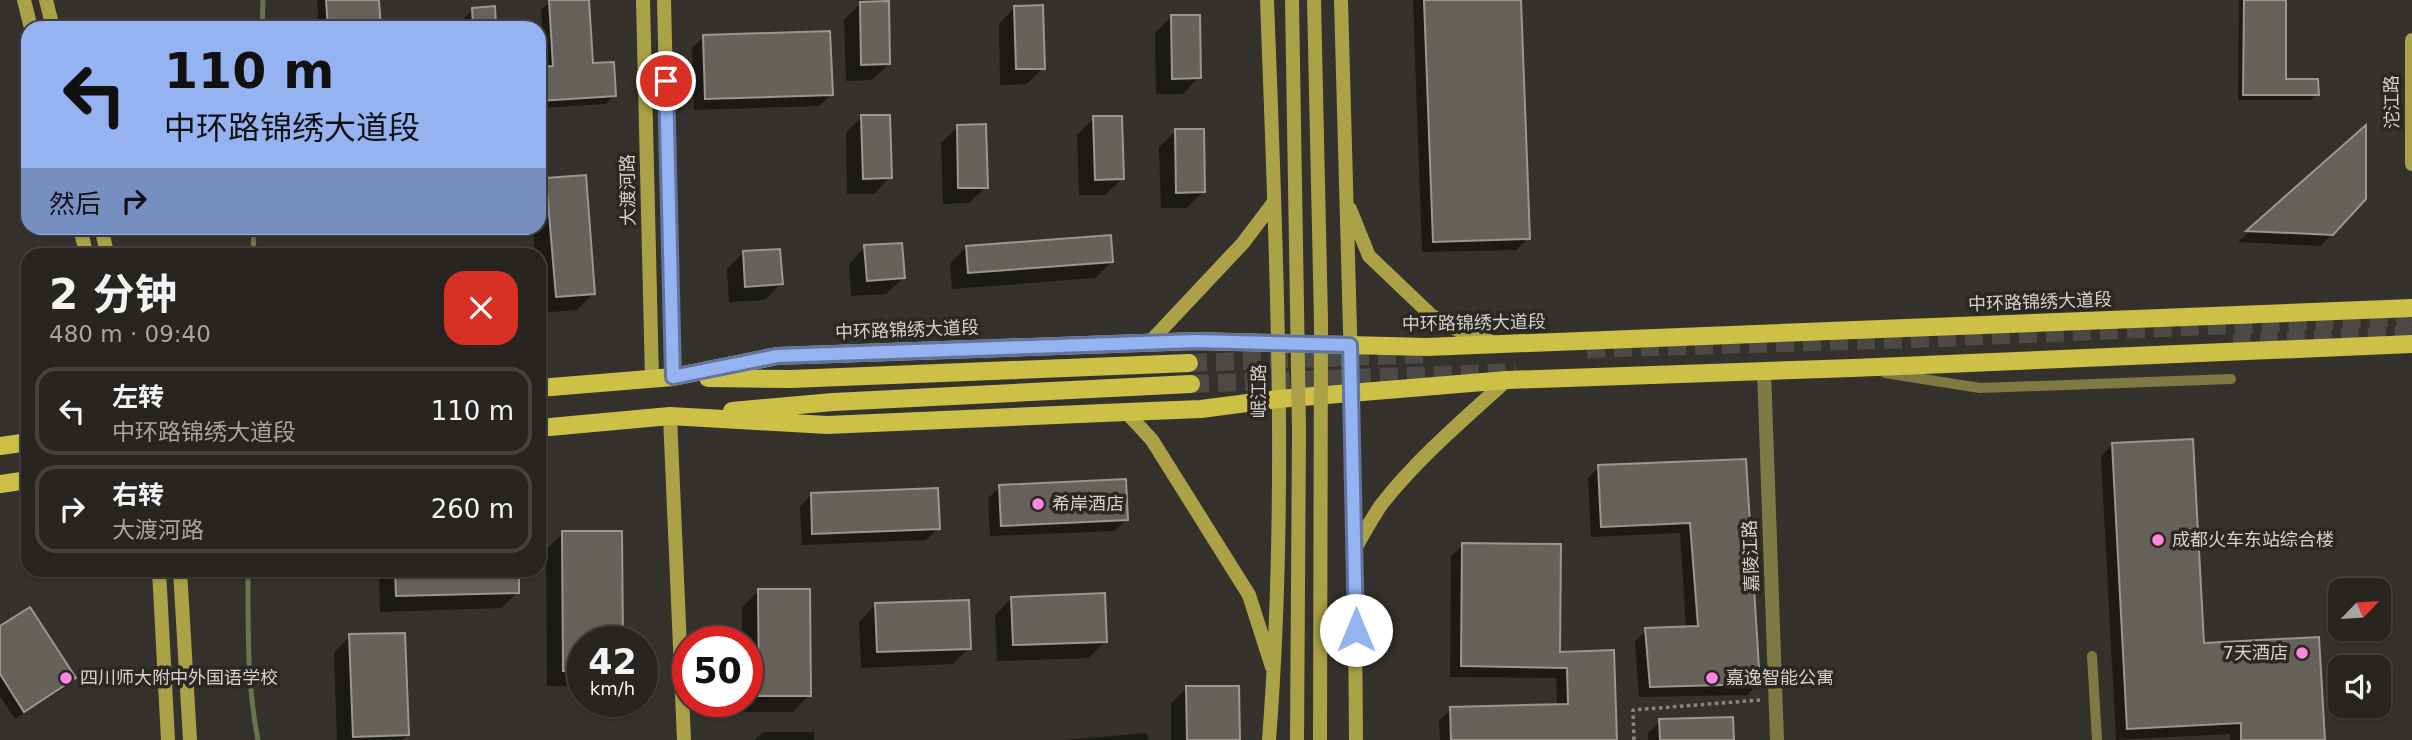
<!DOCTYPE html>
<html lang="zh">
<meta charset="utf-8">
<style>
:root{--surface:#282521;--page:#302d2a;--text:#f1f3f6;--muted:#a5a5a5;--line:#44423f}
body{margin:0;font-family:"DejaVu Sans","Noto Sans SC",sans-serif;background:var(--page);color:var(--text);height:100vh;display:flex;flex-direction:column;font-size:26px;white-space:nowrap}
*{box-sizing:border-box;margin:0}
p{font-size:23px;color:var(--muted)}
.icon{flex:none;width:38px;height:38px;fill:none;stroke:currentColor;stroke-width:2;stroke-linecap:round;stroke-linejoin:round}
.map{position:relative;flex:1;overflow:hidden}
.panel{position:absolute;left:21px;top:248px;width:525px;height:329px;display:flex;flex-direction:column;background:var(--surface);border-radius:21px;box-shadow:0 2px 5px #0004,0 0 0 2px var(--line)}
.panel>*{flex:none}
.hud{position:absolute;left:21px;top:21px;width:525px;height:214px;border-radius:21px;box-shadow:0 2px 5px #0004,0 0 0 2px var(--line);background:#95b2f1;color:#111;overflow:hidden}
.needle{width:46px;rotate:65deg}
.fabs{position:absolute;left:2328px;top:578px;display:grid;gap:14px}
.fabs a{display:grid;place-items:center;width:63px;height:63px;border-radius:14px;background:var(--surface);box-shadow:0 2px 5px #0004,0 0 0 2px var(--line);font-size:35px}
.speed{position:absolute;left:567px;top:626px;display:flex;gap:14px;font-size:35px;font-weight:700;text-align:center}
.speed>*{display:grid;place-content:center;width:91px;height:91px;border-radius:50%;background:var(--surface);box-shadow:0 2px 5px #0004,0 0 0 2px var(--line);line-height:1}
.speed small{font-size:18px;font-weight:400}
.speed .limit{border:10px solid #d22;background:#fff;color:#111}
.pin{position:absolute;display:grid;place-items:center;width:60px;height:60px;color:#fff;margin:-30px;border:4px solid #fff;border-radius:50%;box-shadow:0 2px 7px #0007}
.me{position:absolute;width:77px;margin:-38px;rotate:0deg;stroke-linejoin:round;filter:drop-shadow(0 0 5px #0008)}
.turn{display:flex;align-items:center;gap:24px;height:147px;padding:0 28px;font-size:32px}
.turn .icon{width:91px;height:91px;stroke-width:2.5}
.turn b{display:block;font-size:49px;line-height:60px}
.then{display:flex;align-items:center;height:66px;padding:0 28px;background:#0003;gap:14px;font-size:26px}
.round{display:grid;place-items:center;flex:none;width:74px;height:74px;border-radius:21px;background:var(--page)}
.summary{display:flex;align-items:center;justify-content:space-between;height:119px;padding:0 28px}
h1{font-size:42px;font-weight:700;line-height:52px}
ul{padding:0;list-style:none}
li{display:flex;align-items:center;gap:21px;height:88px;margin:0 14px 10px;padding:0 14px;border:4px solid var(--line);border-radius:21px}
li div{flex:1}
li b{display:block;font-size:26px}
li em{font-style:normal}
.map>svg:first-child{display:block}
.shadow{fill:#0007}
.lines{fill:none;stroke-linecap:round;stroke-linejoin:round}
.stream{stroke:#69764b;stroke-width:5}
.building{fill:#67615c;stroke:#9c9590;stroke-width:2}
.primary-tunnel{stroke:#4d4944;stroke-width:18;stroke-dasharray:18 9;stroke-linecap:butt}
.path{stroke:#898681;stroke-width:3.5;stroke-dasharray:3.5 3.5;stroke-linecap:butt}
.lane{stroke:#7f7a44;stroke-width:10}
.street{stroke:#7f7a44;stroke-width:14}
.secondary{stroke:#aba247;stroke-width:14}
.primary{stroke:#ccc146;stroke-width:18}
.secondary-bridge{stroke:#aba247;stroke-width:14}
.route-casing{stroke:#61749d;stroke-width:18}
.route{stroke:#95b2f1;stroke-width:12}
.poi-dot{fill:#fd86e2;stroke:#2b2822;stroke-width:2.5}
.labels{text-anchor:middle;stroke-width:7;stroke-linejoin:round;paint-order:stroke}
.street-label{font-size:18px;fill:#d4d2ce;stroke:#2b2822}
.poi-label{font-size:18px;fill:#d4d2ce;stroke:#2b2822;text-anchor:start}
</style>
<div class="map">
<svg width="2412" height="740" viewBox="0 0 2412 740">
<rect width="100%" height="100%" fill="#35312c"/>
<path class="shadow" d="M317,0H378L379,28H319Z
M587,0L592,65L614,96L606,104L539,108V69H545L541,10L550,1Z
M1413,0H1519L1528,238L1516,250L1422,252Z
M2239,0H2285L2284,80L2317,94L2311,100H2238Z
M861,3L889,64L872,80L846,81L844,20Z
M1015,7L1043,68L1027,84L1000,85L999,24Z
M473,10L495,28H465L464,18Z
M1171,17L1199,77L1183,94H1156L1155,33Z
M704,37L831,95L819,106L694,110L692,48Z
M862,117L890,177L874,194H847L846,133Z
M1094,118L1122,179L1105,195H1079L1077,135Z
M958,127L986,187L969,203L943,204L941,143Z
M2365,129L2332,234L2320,246L2238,242Z
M1176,131L1204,191L1187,208H1161L1159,147Z
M547,180L594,293L577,310L540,313L539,256H535L533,228H539V187Z
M865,247L903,278L886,294L851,296L849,264Z
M966,247L1111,262L1095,278L952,289L950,264Z
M743,253L781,283L765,300L729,302L727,269Z
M2113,444L2202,644L2323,740H2230V734L2116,740L2101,456Z
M1744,460L1759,683L1747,695L1639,697L1635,642L1646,630L1686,628L1680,533L1591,537L1588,478L1599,467Z
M1000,487L1126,520L1115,531L990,536L988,498Z
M811,495L938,528L926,540L802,545L800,507Z
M563,533H620L621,642H583V686H547L546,550Z
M1463,545L1558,653L1616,740H1440L1439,721L1451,709L1557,706L1556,678L1450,677L1451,556Z
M379,570H517L518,592L501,608L380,612Z
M758,591L809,695L793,712H743V702H747V642H742V607Z
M1012,598L1106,641L1089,658L997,661L995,615Z
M875,605L969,648L953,664L861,668L859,622Z
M0,628L74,678L66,687L15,719L0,696Z
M350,636L407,735L402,740H337L334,653Z
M1187,688L1238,740H1171V704Z
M1660,721L1732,740H1648V733Z
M763,732H814V740H755Z
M1147,733L1148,740H1065Z"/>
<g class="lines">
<path class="stream" d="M262,28L263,0
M253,256L254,228
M248,570C248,628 247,684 258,740"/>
</g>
<path class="building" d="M326,0H379L381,28H328Z
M549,0H589L593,63L614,62L616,96L539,101V67L553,66Z
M1424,0H1521L1530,239L1433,242Z
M2244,0H2286V79H2318L2319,95H2243Z
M889,1L890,64L861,65L860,2Z
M1043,5L1045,69H1016L1014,6Z
M495,6L496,28H473L472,8Z
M1171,15H1200L1201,78L1172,79Z
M830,31L833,95L705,99L703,35Z
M861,115H890L892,178L863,179Z
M1093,116H1122L1124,179L1095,180Z
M986,124L988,188H958L957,125Z
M2366,125V199L2333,235L2246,231Z
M1175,129H1204L1205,192L1176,193Z
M586,175L595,294L556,297L546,178Z
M1111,235L1113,262L968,273L966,246Z
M902,243L905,278L867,281L864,245Z
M780,249L783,284L745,287L743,251Z
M2193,439L2204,643L2319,637L2325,740H2241V723L2127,729L2112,443Z
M1746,459L1760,684L1650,687L1645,628L1698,626L1690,523L1601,527L1598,465Z
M1126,479L1128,520L1001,526L999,485Z
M938,488L940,529L812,534L811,493Z
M562,531H622L623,642H583V671H563Z
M1462,543L1561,544L1560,652L1614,650L1617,740H1451L1450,707L1568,704L1567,668L1461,666Z
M395,570H519V593L396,596Z
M758,589H810L811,696H759Z
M1105,593L1107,642L1013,645L1011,597Z
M969,600L971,649L877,652L875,603Z
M30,607L76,678L24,712L0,674V626Z
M405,633L409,735L353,737L349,634Z
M1186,686H1239L1240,740H1187Z
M1733,717L1734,740H1660L1659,719Z"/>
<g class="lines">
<path class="primary-tunnel" d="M2233,343L2412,334
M1587,349L1914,339L2412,317
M1189,363L1429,354
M1191,384L1516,372"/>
<path class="path" d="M1634,740L1633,710L1760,700"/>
<path class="lane" d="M1885,373L1980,388L2231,379
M2092,656L2097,740"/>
<path class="street" d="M1764,370L1777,740"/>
<path class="secondary" d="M24,0L31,28
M46,0L53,28
M643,0L652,379
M664,0L673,377
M1267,0C1276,246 1288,494 1269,740
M1341,0L1354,477L1356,740
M2412,40V164
M1350,209L1369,256L1432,316L1462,332L1492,342
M80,228L87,256
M101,228L108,256
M1149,343L1243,243L1274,202
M1126,412L1152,440L1249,595L1272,667
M670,416L684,740
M1356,547C1364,533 1372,518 1381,505C1417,459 1464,419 1507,380
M159,570L168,740
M180,570L190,740"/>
<path class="primary" d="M708,378L791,379L1189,363
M539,388L673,377L777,356L1196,341L1427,347L2412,308
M732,411L833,402L1191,384
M539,428L670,416L827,425L1126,412L1201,409L1278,399L1507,380L1853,368L2412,344
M0,446L28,442
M0,484L28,480"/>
<path class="secondary-bridge" d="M1292,0L1299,430L1297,740
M1314,0L1321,321L1320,740"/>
</g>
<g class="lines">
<defs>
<path id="route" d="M666,81L673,377L777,356L1196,341L1350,345L1356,630"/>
</defs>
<use href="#route" class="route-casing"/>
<use href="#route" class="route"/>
</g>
<g class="poi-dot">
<circle cx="1038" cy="504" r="7"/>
<circle cx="2158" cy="540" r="7"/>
<circle cx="2302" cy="653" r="7"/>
<circle cx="66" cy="678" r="7"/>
<circle cx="1712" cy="678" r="7"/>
</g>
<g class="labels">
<g class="street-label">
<text transform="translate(2392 102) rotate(-91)" y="6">沱江路</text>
<text transform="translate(628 190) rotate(-91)" y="6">大渡河路</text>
<text transform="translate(2040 302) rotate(-2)" y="6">中环路锦绣大道段</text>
<text transform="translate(1474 323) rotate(-1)" y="6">中环路锦绣大道段</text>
<text transform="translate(907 330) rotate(-2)" y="6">中环路锦绣大道段</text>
<text transform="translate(1259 391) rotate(-90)" y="6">岷江路</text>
<text transform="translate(1751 556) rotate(-92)" y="6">嘉陵江路</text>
</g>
<g class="poi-label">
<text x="1052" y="510">希岸酒店</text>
<text x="2172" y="546">成都火车东站综合楼</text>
<text x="2288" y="659" text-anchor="end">7天酒店</text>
<text x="80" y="684">四川师大附中外国语学校</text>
<text x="1726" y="684">嘉逸智能公寓</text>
</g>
</g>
</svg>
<div class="fabs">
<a><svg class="needle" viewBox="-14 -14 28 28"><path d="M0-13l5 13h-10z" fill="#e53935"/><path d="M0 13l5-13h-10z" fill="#a5a5a5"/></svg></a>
<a><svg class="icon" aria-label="sound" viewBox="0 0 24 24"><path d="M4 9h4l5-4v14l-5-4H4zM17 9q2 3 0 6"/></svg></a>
</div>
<div class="speed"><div>42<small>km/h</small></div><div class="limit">50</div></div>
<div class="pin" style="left:666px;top:81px;background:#d93025"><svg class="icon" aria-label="arrive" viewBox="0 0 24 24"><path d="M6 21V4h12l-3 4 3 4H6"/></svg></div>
<svg class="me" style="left:1356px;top:630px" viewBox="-20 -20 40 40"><circle r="19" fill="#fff"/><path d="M0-13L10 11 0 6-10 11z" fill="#95b2f1"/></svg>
<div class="hud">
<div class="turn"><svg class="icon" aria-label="left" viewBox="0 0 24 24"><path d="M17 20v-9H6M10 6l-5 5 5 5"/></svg><div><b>110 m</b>中环路锦绣大道段</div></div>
<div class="then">然后<svg class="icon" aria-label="right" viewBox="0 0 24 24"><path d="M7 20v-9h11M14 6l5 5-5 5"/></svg></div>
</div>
<section class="panel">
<div class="summary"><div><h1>2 分钟</h1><p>480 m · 09:40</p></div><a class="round" style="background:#d93025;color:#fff"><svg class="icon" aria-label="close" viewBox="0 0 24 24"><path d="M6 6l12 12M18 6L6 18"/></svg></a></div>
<ul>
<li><svg class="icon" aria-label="left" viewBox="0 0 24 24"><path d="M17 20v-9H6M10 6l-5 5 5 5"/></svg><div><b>左转</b><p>中环路锦绣大道段</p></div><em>110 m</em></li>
<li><svg class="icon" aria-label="right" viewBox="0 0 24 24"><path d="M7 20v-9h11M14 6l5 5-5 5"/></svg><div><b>右转</b><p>大渡河路</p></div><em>260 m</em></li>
</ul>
</section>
</div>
